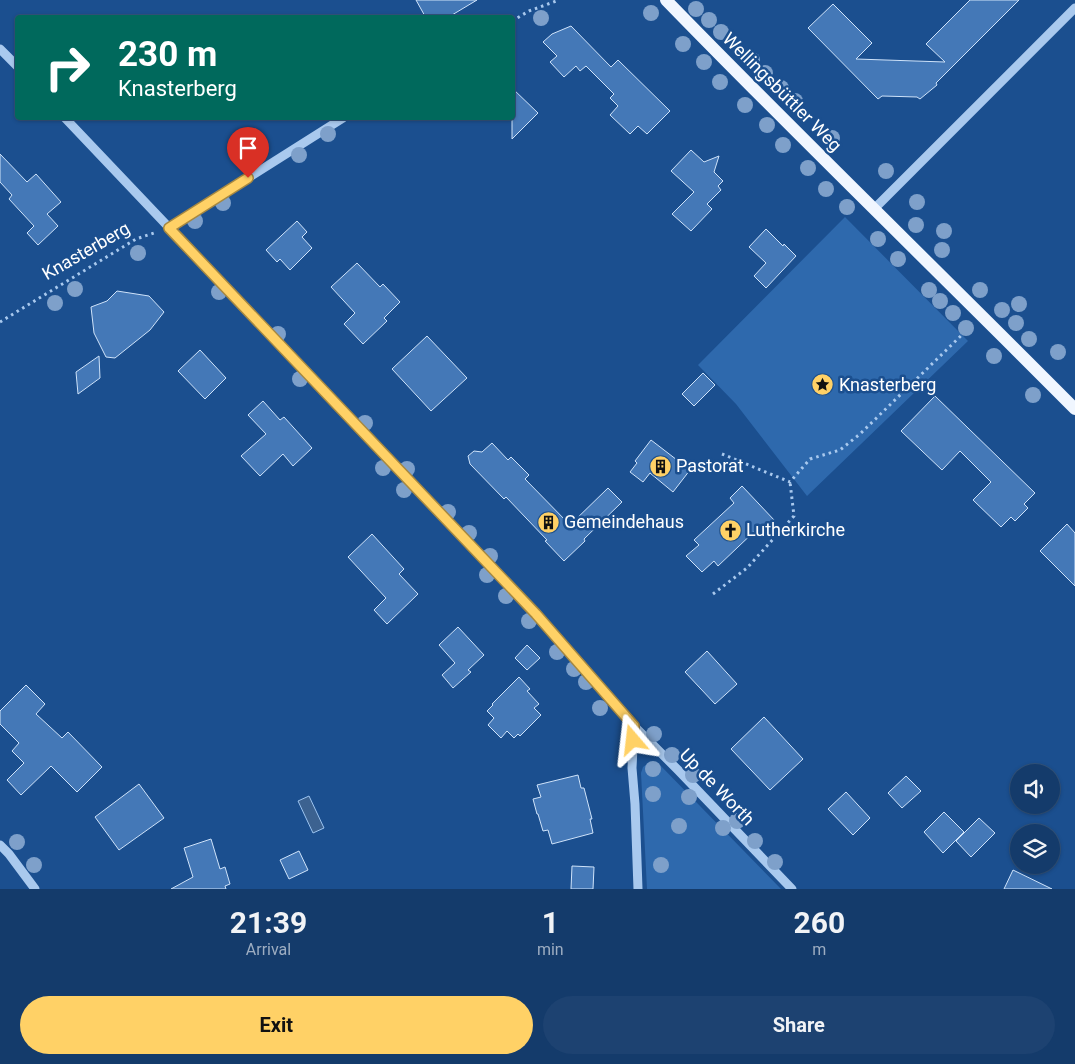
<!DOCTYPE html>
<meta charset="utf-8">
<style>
:root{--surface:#143b6b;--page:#1d4271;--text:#f1f3f6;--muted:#9dadc1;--line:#33557e;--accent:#ffd166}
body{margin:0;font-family:Roboto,sans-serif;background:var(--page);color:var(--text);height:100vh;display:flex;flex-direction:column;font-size:19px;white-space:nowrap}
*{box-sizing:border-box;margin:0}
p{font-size:16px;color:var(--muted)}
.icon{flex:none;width:28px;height:28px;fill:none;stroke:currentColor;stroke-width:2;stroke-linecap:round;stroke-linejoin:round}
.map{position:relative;height:889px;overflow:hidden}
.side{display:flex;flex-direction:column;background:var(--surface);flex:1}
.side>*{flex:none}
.hud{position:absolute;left:15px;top:15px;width:500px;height:105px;border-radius:5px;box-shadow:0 1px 4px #0004,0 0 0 1px var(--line);background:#00695c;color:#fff;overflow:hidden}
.tools{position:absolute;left:1010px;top:764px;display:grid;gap:10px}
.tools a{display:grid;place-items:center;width:50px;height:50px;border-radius:50%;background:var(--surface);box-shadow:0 1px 4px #0004,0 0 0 1px var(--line);font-size:25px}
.pin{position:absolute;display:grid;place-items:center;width:42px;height:42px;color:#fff;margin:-51px -21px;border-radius:50% 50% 50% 0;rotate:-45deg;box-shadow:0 0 5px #0007}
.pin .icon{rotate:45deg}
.me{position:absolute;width:55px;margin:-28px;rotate:343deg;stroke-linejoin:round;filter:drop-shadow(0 0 4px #0008)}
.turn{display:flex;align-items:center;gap:18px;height:105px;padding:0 20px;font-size:22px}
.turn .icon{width:65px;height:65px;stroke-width:2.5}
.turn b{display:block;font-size:35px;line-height:42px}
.eta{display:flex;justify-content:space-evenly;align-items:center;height:85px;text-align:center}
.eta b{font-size:30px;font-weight:700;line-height:35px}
.cta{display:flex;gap:10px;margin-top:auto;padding:10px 20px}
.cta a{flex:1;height:58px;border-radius:30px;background:var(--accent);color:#111;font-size:20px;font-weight:700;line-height:58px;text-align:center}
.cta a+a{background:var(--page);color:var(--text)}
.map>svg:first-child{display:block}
.green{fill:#2e69ad}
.water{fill:#3c6290;stroke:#9cc4f0}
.building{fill:#4478b7;stroke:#cfe3fa}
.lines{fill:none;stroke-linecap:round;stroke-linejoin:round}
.path{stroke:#a9c9ee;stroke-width:3;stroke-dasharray:2.5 4;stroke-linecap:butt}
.minor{stroke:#a9c9ee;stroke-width:9}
.major{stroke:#f0f6ff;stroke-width:12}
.tree{fill:#7ea0ca}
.route-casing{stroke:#a68842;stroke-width:12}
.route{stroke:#ffd166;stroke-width:9}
.labels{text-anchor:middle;stroke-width:5;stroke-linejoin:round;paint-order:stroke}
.street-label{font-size:18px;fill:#fff;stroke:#1b4f8f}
.poi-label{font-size:18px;fill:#fff;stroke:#1b4f8f;text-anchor:start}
</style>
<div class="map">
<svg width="1075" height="889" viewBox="0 0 1075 889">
<rect width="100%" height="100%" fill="#1b4f8f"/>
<path class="green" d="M845,217L968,341L807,496L736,404L698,365Z
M650,762L658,763L781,889H647L641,773L643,767Z"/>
<path class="water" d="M309,796L324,828L313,833L298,801Z"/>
<path class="building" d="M416,0H477L447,18H426Z
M970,0H1019L936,83L937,85L920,99L917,97L882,96L878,99L808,28L833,4L872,43L856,59L945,62L926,44Z
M571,26L611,67L618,60L670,111L647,134L638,126L630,134L610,115L618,106L610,98L614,94L586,66L580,71L576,66L564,77L550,62L557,56L543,42L552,34Z
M512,88L538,113L512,139Z
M691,150L704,162L719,156L714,172L723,181L718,186L721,190L707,204L712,209L691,231L672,214L694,192L671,171Z
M0,154L27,182L36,174L61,202L47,214L58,226L38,245L27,233L34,226L9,199L12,195L0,182Z
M297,221L307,232L302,237L312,248L290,270L280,259L277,262L266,250Z
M766,229L783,246L784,244L796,256L766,288L754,276L766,263L749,247Z
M357,263L380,287L383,284L400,302L384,318L387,321L363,344L344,324L355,313L331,287Z
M117,291L149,296L164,312L150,330L115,358L106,357L94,333L91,307L107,301Z
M427,336L467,378L431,411L392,369Z
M200,350L226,378L205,399L178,371Z
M99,356L100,378L78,394L76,372Z
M703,373L715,385L694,406L682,394Z
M935,396L1035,493L1024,504L1028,508L1015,521L1011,517L1001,527L973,500L991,482L960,451L942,470L901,431Z
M263,401L280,420L284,417L312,448L293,466L283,454L260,476L241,456L266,434L248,415Z
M651,440L690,470L673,492L650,473L643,482L630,472L637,463L635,461Z
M492,443L508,460L511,457L529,475L525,479L570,525L608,488L622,502L584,539L585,541L564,561L545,541L547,540L506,497L504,499L470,464L468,456L474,451L482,452Z
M742,486L775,521L762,532L758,528L718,566L714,561L702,572L686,556L699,545L694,540L734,503L730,498Z
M1067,524L1075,533V586L1040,551Z
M372,534L404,569L399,574L418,594L387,624L374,610L386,598L348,557Z
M458,627L484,655L468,670L471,672L453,688L442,675L455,663L439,645Z
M527,645L540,658L527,670L515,658Z
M707,651L737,684L715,704L685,672Z
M519,677L530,689L527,691L539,704L534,708L541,715L520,736L518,734L514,738L507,731L501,738L488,725L494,718L487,711L493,705L492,704Z
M26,685L45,704L36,714L62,738L68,732L102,767L77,792L51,766L21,795L7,780L24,763L12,751L19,743L0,724V711Z
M764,717L803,759L770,790L731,749Z
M578,775L581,788H584L592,819H590L593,833L552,844L548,830L543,831L538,814H537L533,799L541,797L537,785Z
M906,776L921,791L902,808L888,793Z
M139,784L164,818L119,850L95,817Z
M846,792L870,818L853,835L828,809Z
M944,812L964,832L943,853L924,832Z
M979,818L995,833L971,857L956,841Z
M211,839L220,869L225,867L230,884L225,886L226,889H171L193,877L184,848Z
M299,851L308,870L289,879L280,860Z
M572,866L594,867L593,889H571Z
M1013,870L1052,889H1004Z"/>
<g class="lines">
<path class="path" d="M512,21L529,11L559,0
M0,322L136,239L154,233
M722,454L790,482L810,459L840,450L860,434L971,326
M713,594L747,568L794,516L790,482"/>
<path class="minor" d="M0,49L18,67
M65,118L536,614L634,726L678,770L792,889
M874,209L1075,8
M169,228L343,118
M634,726L632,768L635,804L638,889
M0,845L9,854L35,889"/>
<path class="major" d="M666,0C800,138 939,272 1075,409"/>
</g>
<g class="tree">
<circle cx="696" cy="9" r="8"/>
<circle cx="651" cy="13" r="8"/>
<circle cx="541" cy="18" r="8"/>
<circle cx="709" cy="20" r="8"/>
<circle cx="721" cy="32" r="8"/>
<circle cx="683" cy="44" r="8"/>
<circle cx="752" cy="60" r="8"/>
<circle cx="704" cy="62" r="8"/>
<circle cx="765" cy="73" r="8"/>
<circle cx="720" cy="82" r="8"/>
<circle cx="781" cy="88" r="8"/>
<circle cx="795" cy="101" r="8"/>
<circle cx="745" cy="105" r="8"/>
<circle cx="767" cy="125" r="8"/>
<circle cx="328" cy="134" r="8"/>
<circle cx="832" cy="138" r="8"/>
<circle cx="783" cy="145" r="8"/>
<circle cx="299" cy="155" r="8"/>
<circle cx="808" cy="168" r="8"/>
<circle cx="886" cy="171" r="8"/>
<circle cx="826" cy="189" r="8"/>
<circle cx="917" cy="202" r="8"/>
<circle cx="223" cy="203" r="8"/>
<circle cx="847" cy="207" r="8"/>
<circle cx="195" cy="221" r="8"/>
<circle cx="916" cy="225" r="8"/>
<circle cx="944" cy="231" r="8"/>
<circle cx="878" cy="239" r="8"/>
<circle cx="942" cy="250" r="8"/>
<circle cx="138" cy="253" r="8"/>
<circle cx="898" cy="259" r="8"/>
<circle cx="75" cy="289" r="8"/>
<circle cx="929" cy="290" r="8"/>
<circle cx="980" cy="290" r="8"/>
<circle cx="219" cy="292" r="8"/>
<circle cx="940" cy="301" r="8"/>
<circle cx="55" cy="303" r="8"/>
<circle cx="1019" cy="304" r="8"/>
<circle cx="1002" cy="310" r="8"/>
<circle cx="953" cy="313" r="8"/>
<circle cx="1016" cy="323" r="8"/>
<circle cx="966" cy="328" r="8"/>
<circle cx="278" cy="334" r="8"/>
<circle cx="1029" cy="339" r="8"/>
<circle cx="1058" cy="352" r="8"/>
<circle cx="994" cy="356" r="8"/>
<circle cx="300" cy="379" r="8"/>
<circle cx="1033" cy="395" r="8"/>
<circle cx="365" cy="423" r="8"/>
<circle cx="383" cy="468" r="8"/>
<circle cx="407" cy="469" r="8"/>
<circle cx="404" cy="490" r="8"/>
<circle cx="448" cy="512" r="8"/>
<circle cx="469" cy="533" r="8"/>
<circle cx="490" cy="556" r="8"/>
<circle cx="487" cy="575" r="8"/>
<circle cx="506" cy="596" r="8"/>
<circle cx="529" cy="621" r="8"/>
<circle cx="557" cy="652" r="8"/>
<circle cx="574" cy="669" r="8"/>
<circle cx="586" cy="682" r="8"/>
<circle cx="600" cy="708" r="8"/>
<circle cx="654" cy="734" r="8"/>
<circle cx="672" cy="755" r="8"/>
<circle cx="653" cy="769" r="8"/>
<circle cx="693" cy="775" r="8"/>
<circle cx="653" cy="794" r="8"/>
<circle cx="689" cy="797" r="8"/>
<circle cx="737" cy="821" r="8"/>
<circle cx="679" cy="826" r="8"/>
<circle cx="723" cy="828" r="8"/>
<circle cx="755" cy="841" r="8"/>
<circle cx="17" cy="842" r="8"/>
<circle cx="775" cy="862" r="8"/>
<circle cx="34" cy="865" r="8"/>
<circle cx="661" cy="865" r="8"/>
</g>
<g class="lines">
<defs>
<path id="route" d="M248,178L169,228L536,614L634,726L633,740"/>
</defs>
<use href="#route" class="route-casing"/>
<use href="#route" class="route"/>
</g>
<defs>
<symbol id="sight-disc" viewBox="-11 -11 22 22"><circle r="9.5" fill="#ffd166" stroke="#1b4f8f"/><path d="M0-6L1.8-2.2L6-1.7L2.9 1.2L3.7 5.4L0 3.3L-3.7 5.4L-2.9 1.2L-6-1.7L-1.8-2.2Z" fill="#111"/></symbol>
<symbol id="building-disc" viewBox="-11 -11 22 22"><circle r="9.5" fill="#ffd166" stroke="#1b4f8f"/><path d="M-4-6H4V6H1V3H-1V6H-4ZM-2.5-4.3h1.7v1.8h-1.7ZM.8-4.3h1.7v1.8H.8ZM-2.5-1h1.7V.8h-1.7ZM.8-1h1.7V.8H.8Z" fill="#111"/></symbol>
<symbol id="church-disc" viewBox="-11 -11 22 22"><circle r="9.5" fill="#ffd166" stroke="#1b4f8f"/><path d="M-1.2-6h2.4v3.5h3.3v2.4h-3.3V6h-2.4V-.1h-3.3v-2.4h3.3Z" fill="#111"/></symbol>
</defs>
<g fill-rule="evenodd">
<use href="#sight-disc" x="810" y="372" width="25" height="25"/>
<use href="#building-disc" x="648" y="454" width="25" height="25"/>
<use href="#building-disc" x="536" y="510" width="25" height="25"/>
<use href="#church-disc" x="718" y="518" width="25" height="25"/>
</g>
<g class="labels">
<g class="street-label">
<text transform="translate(782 92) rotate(45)" y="6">Wellingsbüttler Weg</text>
<text transform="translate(86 251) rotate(-30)" y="6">Knasterberg</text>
<text transform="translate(717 787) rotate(46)" y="6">Up de Worth</text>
</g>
<g class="poi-label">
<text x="839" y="391">Knasterberg</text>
<text x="676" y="472">Pastorat</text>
<text x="564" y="528">Gemeindehaus</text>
<text x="746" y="536">Lutherkirche</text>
</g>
</g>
</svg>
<div class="tools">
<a><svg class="icon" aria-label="sound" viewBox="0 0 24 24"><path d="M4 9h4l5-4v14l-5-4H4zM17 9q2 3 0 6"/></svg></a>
<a><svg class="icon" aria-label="layers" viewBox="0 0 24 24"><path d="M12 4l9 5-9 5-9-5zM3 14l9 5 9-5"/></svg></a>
</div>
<div class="pin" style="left:248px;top:178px;background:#d93025"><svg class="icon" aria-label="arrive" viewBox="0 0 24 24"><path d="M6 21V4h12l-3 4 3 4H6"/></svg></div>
<svg class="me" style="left:633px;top:740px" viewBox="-20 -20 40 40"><path d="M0-17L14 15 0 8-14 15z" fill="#ffd166" stroke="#fff" stroke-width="4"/></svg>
<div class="hud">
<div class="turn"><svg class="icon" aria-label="right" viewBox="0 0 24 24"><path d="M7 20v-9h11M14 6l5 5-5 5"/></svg><div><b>230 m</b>Knasterberg</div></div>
</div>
</div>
<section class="side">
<div class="eta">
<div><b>21:39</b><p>Arrival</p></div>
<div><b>1</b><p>min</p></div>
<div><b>260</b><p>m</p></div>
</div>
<div class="cta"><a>Exit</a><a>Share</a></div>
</section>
